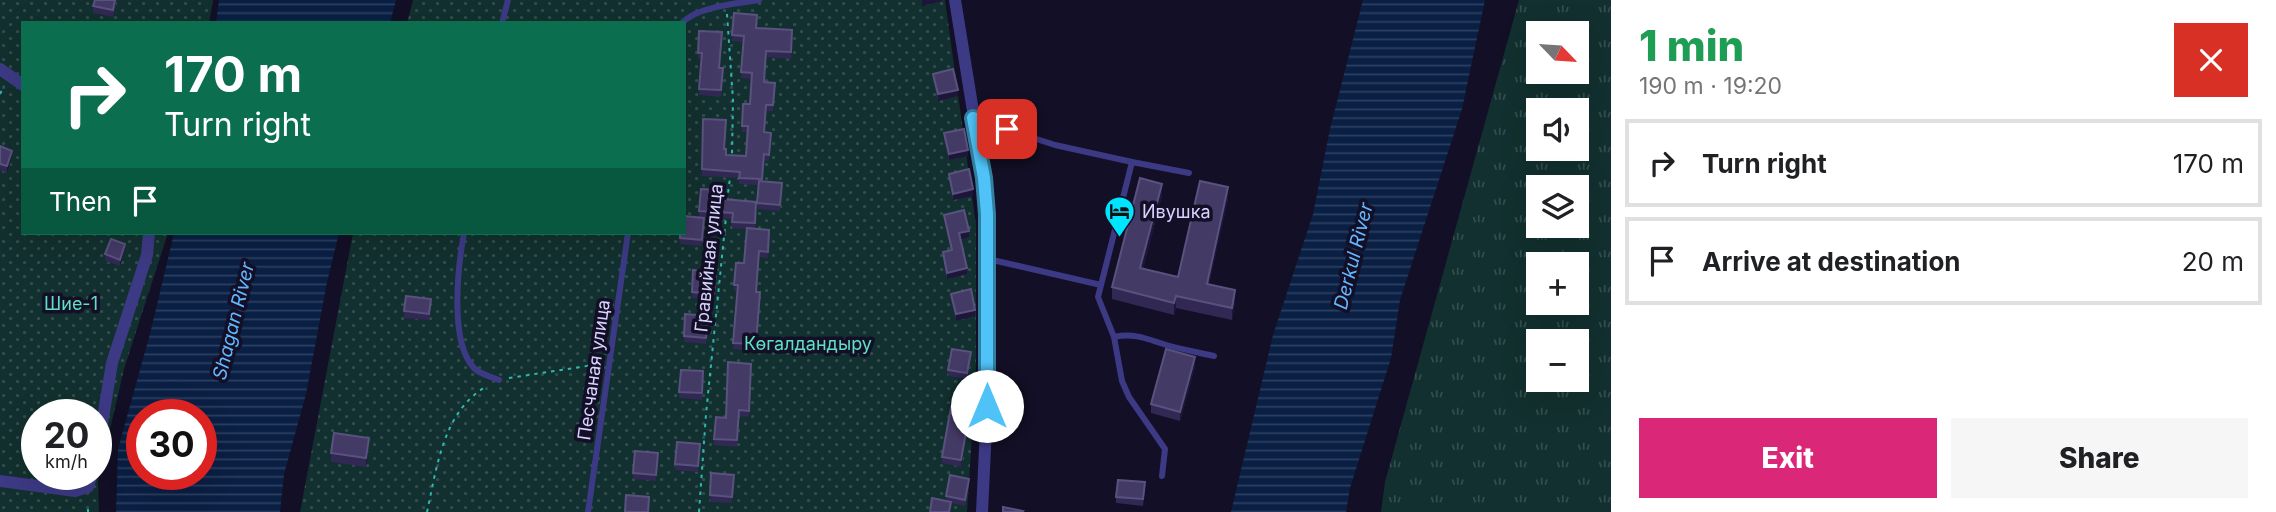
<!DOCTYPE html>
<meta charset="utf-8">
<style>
:root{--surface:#fff;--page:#f6f6f6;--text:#202124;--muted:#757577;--line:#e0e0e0;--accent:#db2777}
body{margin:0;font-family:Inter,sans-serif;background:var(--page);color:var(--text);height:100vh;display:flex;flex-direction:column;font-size:26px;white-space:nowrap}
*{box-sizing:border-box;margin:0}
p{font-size:23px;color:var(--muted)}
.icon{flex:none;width:38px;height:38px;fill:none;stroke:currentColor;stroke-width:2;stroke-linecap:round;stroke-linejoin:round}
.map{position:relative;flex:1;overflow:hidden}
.side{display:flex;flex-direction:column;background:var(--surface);width:665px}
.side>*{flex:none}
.guide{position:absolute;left:21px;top:21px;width:665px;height:214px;border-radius:0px;box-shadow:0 7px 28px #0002;background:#0b6e4f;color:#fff;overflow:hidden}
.needle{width:46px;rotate:115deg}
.fabs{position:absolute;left:1526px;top:21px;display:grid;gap:14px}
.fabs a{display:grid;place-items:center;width:63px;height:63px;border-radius:0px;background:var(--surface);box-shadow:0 7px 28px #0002;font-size:35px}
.speed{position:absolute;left:21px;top:399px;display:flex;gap:14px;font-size:35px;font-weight:700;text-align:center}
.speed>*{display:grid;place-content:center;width:91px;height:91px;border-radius:50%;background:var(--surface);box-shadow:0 7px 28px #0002;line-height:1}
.speed small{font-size:18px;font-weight:400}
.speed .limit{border:10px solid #d22;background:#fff;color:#111}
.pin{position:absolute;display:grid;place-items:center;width:60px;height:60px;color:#fff;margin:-30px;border-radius:14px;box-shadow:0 4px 10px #0006}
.me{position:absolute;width:77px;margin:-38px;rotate:0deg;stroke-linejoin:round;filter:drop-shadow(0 0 5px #0008)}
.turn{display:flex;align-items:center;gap:24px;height:147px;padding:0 28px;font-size:32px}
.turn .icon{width:91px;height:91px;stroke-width:2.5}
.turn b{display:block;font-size:49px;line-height:60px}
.then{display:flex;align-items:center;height:66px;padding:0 28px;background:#0003;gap:14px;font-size:26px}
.round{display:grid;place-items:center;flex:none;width:74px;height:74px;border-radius:0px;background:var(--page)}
.summary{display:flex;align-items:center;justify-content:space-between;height:119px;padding:0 28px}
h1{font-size:42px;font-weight:800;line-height:52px;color:#1e9e55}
.cta{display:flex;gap:14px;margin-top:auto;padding:14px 28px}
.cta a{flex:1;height:80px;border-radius:0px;background:var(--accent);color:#fff;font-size:28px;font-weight:800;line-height:80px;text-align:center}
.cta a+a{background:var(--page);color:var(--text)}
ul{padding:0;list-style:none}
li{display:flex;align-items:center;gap:21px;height:88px;margin:0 14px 10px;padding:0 14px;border:4px solid var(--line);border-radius:0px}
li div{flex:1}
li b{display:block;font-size:26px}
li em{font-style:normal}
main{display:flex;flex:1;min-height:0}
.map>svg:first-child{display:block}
.grass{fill:url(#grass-tufts);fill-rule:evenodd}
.garden{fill:url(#garden-dots);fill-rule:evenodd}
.water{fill:url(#water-rules);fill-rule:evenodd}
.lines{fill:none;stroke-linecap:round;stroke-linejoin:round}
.path{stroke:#2fb8b0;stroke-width:2;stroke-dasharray:3.5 5;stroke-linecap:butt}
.service{stroke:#3d3a85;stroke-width:6}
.minor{stroke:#3d3a85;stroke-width:12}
.wall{fill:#312854}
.shaded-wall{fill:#1d163a}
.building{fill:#433a66;stroke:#5a527e;stroke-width:2}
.route-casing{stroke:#337fa1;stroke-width:18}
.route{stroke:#4fc3f7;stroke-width:12}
.labels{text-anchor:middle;stroke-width:7;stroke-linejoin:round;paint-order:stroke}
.poi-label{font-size:18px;fill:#d9d4ff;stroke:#130f26;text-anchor:start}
.street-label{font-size:18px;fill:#d9d4ff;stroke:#130f26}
.park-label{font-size:18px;fill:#5fe0c0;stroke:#130f26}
.water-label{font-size:19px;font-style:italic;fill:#62b6ff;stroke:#130f26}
</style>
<main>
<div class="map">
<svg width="1611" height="512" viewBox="0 0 1611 512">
<defs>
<pattern id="grass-tufts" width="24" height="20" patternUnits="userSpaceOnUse" patternTransform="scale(1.75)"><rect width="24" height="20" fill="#12302f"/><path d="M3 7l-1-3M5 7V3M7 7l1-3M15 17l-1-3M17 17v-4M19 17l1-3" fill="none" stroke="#344d4e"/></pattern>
<pattern id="garden-dots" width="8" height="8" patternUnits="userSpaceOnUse" patternTransform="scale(1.75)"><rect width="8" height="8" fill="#12302f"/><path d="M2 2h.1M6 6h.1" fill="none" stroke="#344d4e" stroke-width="1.8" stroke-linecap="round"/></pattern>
<pattern id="water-rules" width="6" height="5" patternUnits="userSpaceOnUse" patternTransform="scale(1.75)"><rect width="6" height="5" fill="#0a1f44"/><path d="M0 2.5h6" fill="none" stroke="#2d3f60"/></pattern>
</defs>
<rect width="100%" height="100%" fill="#130f26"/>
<path class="grass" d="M1519,0H1611V512H1381L1385,482ZM1538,33H1577V72H1538ZM1538,110H1577V149H1538ZM1538,187H1577V226H1538ZM1538,264H1577V303H1538ZM1538,341H1577V380H1538Z"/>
<path class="garden" d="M0,0H213L209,23H23V233H168L124,369L98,481L99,512H0ZM37,415H96V474H37Z
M413,0H945L976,225V375L967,512H300L353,233H684V23H407Z"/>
<path class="water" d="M219,0H396L390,23H216Z
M1363,0H1485L1462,109L1400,300L1391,358L1350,488L1346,512H1231L1273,335L1313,214L1330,129Z
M174,233H339L327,282L306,394L284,474L280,512H116L118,449L151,330ZM142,415H201V474H142Z"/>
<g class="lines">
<path class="path" d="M727,14L733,100L732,155
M0,94L4,86
M727,201L730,178
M509,378L600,364
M88,509V512
M427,512C437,467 443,411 487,386
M699,512L706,414L726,217"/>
<path class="service" d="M502,23L508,0
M682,23C697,7 738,3 759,0
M975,119L1055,145L1132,162L1098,297L1114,337L1122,381L1129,397L1165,449L1162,476
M1132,162L1189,173
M464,233C458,266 449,342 474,368C479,374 492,377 499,380
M988,259L1101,285
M1114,337C1133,333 1145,338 1163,344C1179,349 1197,352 1214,356
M588,512L628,233"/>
<path class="minor" d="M955,0L984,179L987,214V406L982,512
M0,69L23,85
M96,460L112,363L147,255L149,233
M0,481L75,491L88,487L92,474"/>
</g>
<path class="wall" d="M95,0H117L113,17L93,13Z
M734,13L756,28L792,37L791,59L766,57L764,82L775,89L773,111H766L764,132L771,139L769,161L764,160L762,181L782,183L780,211L757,209L758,185L739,184V178L702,176L703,119L724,149L726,155L746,156L748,132H742V126L750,104L752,79L741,78L744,42L732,41Z
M699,31L720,68H723L721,97L699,95L701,59H698Z
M933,74L958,96L938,101L933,80Z
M944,133L968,156L949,160L944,140Z
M0,146L12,157L7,173L0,170Z
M949,174L973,196L953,200L949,180Z
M1162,196L1143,269L1178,277L1228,199L1209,284L1235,302L1232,320L1176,308L1174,315L1112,299V287Z
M723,199L756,202L755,229L769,236L768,258L759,257L757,292L760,299L756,351L733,349L737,291H734V285L744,263L747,229L732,228V219L699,217V211Z
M944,215L969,237L961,239L967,274L947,279L943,258V252L951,250L944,221Z
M704,218L702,246L680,244V233Z
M125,250L120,266L105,261V254Z
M693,270L716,278L714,300L692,298Z
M951,294L975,316L956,321L951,300Z
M431,305L429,320L404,318V311Z
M708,316L706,344L684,342V336Z
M971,359L967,379L948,376V370Z
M751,364L749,417L739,416L737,447L714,445V439L726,418Z
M1195,367L1180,421L1151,413V404Z
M681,370L703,371L702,400L679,398Z
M970,417L961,467L942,463V457Z
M677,442L700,444L698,472L675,470Z
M369,447L366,467L331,462V453Z
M658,453L656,481L633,479V473Z
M711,473L734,475L732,503L710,502Z
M969,485L965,506L951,503V508L946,501V496Z
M1145,489L1143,506L1116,503V497Z"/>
<path class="shaded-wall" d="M922,0H942V1L922,6Z
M958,90V96L938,101V94Z
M968,150V156L949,160V154Z
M12,151V157L7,173V166Z
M1162,184V196L1140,280V268Z
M1228,187V199L1207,295V284Z
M973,189V196L953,200V194Z
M969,231V237L959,240V233Z
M125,244V250L120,266V260Z
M967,268V274L947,279V273Z
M1235,290V302L1232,320V308Z
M1176,296V308L1174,315V303Z
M975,310V316L956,321V314Z
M1195,357V367L1180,421V412Z
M970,411V417L961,467V460Z
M369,438V447L366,467V458Z"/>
<path class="building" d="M95,0H115L113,10L93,6Z
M734,13L757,15L756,28L792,30L791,52L766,51L764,82L775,83L773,105H766L764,132L771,133L769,155L764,154L762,179L739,178L740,172L702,169L703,119L726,120L724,149H726V155L746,156L748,126H742L743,104H750L752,73L741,72L744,36L732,35Z
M699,31L722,32L719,68H723L721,90L699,89L702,53H698Z
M953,69L958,90L938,94L933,74Z
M964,129L968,150L949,154L944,133Z
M0,146L12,151L7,166L0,164Z
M969,169L973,189L953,194L949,174Z
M1140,178L1162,184L1140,268L1178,277L1200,181L1228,187L1207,284L1235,290L1232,308L1176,296L1174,303L1112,287Z
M759,181L782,183L780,205L757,203Z
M701,189L723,190V199L756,202L755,223L732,222L733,213L699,211Z
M964,210L969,231L959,233L967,268L947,273L943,252L952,250L944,215Z
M684,216L704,218L702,240L680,238V233H684Z
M747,228L769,230L768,252L759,251L756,292H760L756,344L733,343L738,285H734L736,263H744Z
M111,239L125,244L120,260L105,254Z
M693,270L716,272L714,294L692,292Z
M971,289L975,310L956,314L951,294Z
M406,296L431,299L429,314L404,311Z
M685,314L708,316L706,338L684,336Z
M952,349L971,352L967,373L948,370Z
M1166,349L1195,357L1180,412L1151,404Z
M728,362L751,364L749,411L739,410L737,440L714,439L716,417L726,418Z
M681,370L703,371L702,393L679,392Z
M951,407L970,411L961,460L942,457Z
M334,433L369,438L366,458L331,453Z
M677,442L700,444L698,466L675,464Z
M635,451L658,453L656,475L633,473Z
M711,473L734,475L732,497L710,495Z
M950,475L969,479L965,500L946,496Z
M1118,480L1145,482L1143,499L1116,497Z
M626,495L649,497L648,512H625Z
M932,498L951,502L949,512H930Z
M1003,507L1023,511L1022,512H1003Z"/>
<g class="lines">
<defs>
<path id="route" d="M987,406V214L984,178L973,118L1007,129"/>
</defs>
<use href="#route" class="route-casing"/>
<use href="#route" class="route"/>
</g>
<defs>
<symbol id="hotel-pin" viewBox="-11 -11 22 30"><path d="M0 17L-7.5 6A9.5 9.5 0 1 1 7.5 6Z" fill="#00e5ff" stroke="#130f26"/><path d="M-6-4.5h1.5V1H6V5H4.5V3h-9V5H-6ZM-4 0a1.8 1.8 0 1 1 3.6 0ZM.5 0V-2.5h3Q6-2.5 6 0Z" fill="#111"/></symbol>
</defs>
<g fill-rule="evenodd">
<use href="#hotel-pin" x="1102" y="194" width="35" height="47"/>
</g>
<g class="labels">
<g class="poi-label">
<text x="1142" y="218">Ивушка</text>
</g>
<g class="street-label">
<text transform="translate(709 258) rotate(-84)" y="6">Гравийная улица</text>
<text transform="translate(594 370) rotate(-82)" y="6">Песчаная улица</text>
</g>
<g class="park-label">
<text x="71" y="310">Шие-1</text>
<text x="808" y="350">Көгалдандыру</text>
</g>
<g class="water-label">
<text transform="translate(1353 256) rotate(-76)" y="7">Derkul River</text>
<text transform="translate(233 321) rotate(-76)" y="7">Shagan River</text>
</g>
</g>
</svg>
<div class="fabs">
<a><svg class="needle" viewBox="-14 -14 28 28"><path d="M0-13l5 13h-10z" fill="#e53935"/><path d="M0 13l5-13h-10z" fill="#757577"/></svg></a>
<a><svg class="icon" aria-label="sound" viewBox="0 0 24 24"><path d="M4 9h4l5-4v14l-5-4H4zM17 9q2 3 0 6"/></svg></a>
<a><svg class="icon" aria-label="layers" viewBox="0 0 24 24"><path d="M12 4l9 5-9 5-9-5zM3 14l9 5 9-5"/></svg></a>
<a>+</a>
<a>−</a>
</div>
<div class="speed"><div>20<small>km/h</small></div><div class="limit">30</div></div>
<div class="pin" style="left:1007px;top:129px;background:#d93025"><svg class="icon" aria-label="arrive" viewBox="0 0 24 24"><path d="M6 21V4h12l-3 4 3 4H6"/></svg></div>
<svg class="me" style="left:987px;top:406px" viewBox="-20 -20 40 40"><circle r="19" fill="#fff"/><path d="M0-13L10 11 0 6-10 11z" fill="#4fc3f7"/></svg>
<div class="guide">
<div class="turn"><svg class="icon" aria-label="right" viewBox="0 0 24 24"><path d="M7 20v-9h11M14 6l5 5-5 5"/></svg><div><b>170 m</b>Turn right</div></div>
<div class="then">Then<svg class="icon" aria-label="arrive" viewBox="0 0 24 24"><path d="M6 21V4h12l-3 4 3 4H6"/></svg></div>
</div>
</div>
<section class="side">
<div class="summary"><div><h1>1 min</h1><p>190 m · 19:20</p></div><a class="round" style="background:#d93025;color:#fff"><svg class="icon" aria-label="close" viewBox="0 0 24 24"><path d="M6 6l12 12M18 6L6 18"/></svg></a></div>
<ul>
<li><svg class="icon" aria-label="right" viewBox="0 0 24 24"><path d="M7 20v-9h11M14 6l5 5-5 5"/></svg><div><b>Turn right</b></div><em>170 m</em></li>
<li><svg class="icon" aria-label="arrive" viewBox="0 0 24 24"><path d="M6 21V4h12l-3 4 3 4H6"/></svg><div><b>Arrive at destination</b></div><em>20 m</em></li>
</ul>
<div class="cta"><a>Exit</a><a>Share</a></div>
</section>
</main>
